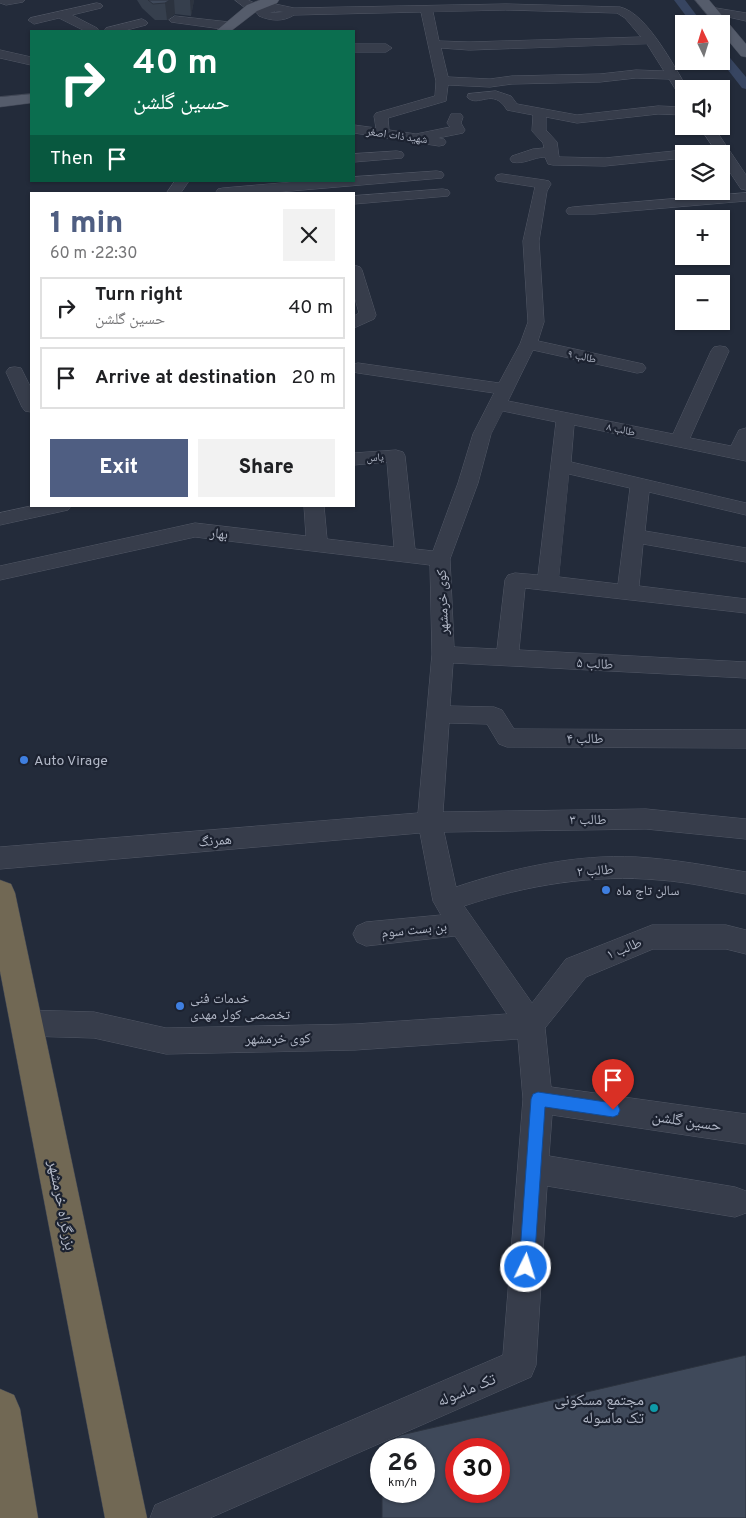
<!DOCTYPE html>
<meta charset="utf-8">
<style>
:root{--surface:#fff;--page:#f2f2f2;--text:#202124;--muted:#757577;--line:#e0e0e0;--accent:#4f5e82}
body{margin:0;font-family:Overpass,"Noto Naskh Arabic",sans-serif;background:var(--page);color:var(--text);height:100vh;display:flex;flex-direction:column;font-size:19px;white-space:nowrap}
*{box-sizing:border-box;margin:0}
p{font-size:16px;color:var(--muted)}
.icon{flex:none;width:28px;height:28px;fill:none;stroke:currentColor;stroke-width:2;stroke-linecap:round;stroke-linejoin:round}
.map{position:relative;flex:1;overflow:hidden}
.details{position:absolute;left:30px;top:192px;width:325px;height:315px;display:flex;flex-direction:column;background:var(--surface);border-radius:0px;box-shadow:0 1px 4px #0004}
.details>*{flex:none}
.top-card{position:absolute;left:30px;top:30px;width:325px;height:152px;border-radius:0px;box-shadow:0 1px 4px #0004;background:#0b6e4f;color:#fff;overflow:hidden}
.needle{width:32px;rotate:356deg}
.fabs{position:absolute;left:675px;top:15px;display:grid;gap:10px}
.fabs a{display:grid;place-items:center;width:55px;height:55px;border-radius:0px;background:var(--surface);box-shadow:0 1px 4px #0004;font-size:25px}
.speed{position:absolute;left:370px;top:1438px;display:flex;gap:10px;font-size:25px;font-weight:700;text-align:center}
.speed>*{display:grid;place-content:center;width:65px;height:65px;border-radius:50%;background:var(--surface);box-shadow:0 1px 4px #0004;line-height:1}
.speed small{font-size:12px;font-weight:400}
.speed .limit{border:8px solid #d22;background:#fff;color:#111}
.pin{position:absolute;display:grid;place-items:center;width:42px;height:42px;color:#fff;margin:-51px -21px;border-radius:50% 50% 50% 0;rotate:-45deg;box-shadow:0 0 5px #0007}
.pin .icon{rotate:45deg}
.me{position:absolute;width:55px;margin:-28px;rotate:4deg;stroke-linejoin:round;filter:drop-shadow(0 0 4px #0008)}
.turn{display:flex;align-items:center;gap:18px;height:105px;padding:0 20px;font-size:22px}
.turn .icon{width:65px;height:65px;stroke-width:2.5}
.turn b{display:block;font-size:35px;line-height:42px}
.then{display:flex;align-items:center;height:48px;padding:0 20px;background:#0003;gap:10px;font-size:19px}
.round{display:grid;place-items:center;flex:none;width:52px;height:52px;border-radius:0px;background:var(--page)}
.head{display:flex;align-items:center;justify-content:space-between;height:85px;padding:0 20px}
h1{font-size:30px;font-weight:800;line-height:38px;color:var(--accent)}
.action{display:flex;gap:10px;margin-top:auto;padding:10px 20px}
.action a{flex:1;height:58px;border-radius:0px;background:var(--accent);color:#fff;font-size:20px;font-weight:800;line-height:58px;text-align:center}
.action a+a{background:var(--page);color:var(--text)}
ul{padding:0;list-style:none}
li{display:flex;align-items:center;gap:15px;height:62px;margin:0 10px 8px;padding:0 10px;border:2px solid var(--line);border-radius:0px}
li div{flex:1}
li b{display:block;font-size:19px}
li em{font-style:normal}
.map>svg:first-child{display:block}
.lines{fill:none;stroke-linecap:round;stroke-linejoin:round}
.canal{fill:#374561;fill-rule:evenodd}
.minor-casing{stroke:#525866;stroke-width:1}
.major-casing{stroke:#404654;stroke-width:1}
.highway-casing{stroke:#424856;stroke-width:1}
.minor{fill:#373d4b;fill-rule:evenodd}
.major{fill:#555c6b;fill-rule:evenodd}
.highway{fill:#716854;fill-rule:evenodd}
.wall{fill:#363f4d}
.shaded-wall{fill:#2c333f}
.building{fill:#3f495a;stroke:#2c333f;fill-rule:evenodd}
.route{fill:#1a73e8;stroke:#114b97}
.shop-dot{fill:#3f7fe0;stroke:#1c2230;stroke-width:2}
.culture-dot{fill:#0f9aa8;stroke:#1c2230;stroke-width:2}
.labels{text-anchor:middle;stroke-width:4.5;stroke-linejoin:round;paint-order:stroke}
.far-street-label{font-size:11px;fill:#b2b8c7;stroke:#1c2230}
.street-label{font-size:14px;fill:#b2b8c7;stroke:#1c2230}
.poi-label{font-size:14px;fill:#b2b8c7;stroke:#1c2230;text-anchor:start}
.near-street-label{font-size:16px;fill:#b2b8c7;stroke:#1c2230}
.near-poi-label{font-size:16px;fill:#b2b8c7;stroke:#1c2230;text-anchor:end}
</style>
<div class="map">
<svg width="746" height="1518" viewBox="0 0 746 1518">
<rect width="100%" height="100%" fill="#232b3a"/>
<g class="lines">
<path class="canal" d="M674,0H685L703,24H692Z
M721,51L725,52L746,77V89L742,88L721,61Z"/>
<defs>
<path id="minor" d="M0,0H25L23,2L6,5L0,3Z
M235,0H248L263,7L275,4L294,8L506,4L620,7C647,13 674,67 688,89H684V96L679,95L669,79L636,78L600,82L512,84L490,87L448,85L446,101L388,118L389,130L416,134L450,127L447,123L451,114H461L463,117L461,123L465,130L463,133L438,138L444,139L446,142L444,145L439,146L354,133V125L376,128L374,116L376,113L435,96L436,81L421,12L294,15C283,22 271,21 259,16L257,13L248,10ZM506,10L617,13L625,18L641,37L469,42L439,41L433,12ZM276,11L284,12L270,13ZM647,44L664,71L636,70L600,74L512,76L490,79L448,77L441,48L469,50Z
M97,3L101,4L103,6L101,8L72,15L97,28L99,31H85L59,18L34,24L28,20L30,18Z
M710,7L746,13V21L706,12L704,10Z
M175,16L229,22L235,26L229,30L171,22L169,20Z
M142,19L146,21L148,23L146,25L123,31H104L106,28Z
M354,44H386L392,48L386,52H354Z
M0,50L31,57V65L0,58Z
M496,91L511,96L517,104L577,115L658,106L684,107V115L658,114L577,123L546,117V130L557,142L559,157L605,158L684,150L691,154H684V158L605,166L553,165L548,164L545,157C534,157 523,165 512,162L510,159L512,156L533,149L544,148L543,143L532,131L533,115L507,110C493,86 478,109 467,97L468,94Z
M699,126H713L746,175V190L741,189L721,159V154H718Z
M397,151L402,152L404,155L402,158L354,162V154Z
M437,171L442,172L444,175L442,178L256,194H217L216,192L218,189L223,188L304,181H354V177Z
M502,174L544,180L549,181L551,184L547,191L539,241L544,322L538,341L643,364L646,368L643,372L637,373L533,350L508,401L673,434L711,351L714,347L720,346L726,347L729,351L690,438L731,446L739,430L746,428V461L574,425L571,462L746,503V515L649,492L645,531L746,548V562L643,544L639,586L746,599V613L525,588L519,650L746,662V678L453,663L450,706L494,707L502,710L514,729L746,730V748L507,747L499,744L487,724L449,723L443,812L646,809L746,819V839L646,829L444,832L456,887C513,868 576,854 636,857C673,859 710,866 746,872V894C717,889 689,882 659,880C595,874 526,885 464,906L532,1003L566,959L652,925H726L746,930V954L726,949H653L586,977L545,1028L551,1087L746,1114V1144L552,1115L549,1156L735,1187L746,1191V1213L735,1217L547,1186L536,1365L531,1377L210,1518H150L155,1505L503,1355L523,1099L518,1039L355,1050L166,1054L94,1038L26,1036L16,1032L12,1023L16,1014L26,1010L94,1012L166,1028L355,1024L507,1014L455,936L366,946L357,942L353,934L357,926L366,922L441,915L433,901L420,833L0,869V847L418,813L432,654L430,565L195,537L0,580V566L195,523L306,536L304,506H324L327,539L394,547L387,462L354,465V453L396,450L403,452L405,456L415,549L433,551L458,483L473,434L494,393L358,373L354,372V364L358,363L499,383L520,344L528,322L523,241L535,187L497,181L495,178L497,175ZM503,411L556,422L538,575L515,573L508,575L505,580L497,649L454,647L450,559L478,483L491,434ZM569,474L630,488L618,584L559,577Z
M175,181H189L180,194H166Z
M443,189L448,190L450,193L448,196L354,204V196Z
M746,193V201L595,214H568L566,211L568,208L573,207Z
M354,265L360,267L362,270L376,315L374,319L354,328V316L359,313L354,295Z
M15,367L21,368L31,388V412L25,411L22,407L6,372L9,368Z
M31,506H71L68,510L0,525V513Z"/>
<path id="major" d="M260,0H279L277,3L257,11L231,31H216L247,5Z
M695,0H709L746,44V57L741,56L721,32V24H715Z
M31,94V103L0,107V97Z"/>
<path id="highway" d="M0,880L11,884L15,893L147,1518H105L0,971Z
M0,1389L14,1395L20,1409L38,1518H0Z"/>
</defs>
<use href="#minor" class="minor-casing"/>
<use href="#major" class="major-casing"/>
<use href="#highway" class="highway-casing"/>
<use href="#minor" class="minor"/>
<use href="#major" class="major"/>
<use href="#highway" class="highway"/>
</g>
<path class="wall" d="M137,0H194L191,16L175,14L167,20H155L142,8Z"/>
<path class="shaded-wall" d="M170,0H174L175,14L167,20L165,3Z
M190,0H194L191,16Z"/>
<path class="building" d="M148,0H170L165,3L153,4Z
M746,1355V1518H382V1491H424V1449H382L383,1445L401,1435ZM456,1449H499V1491H456Z"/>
<path class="route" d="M538,1092L613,1103L618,1105L620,1110L618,1115L613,1117L545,1107L534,1267L532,1273L526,1275L521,1273L519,1267L531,1099L533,1094Z"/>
<g class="shop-dot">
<circle cx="24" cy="760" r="5"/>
<circle cx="606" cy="890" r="5"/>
<circle cx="180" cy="1006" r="5"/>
</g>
<circle class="culture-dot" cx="654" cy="1408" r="5"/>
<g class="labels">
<g class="far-street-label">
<text transform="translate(397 135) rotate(8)" y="4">شهید ذات اصغر</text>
<text transform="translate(582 356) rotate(12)" y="4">طالب ۹</text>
<text transform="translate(621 429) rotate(12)" y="4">طالب ۸</text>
<text transform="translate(375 457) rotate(-4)" y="4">یاس</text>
</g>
<g class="street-label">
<text transform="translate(219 533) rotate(6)" y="5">بهار</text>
<text transform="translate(442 602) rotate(-92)" y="5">کوی خرمشهر</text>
<text transform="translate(595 663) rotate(3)" y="5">طالب ۵</text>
<text x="585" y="743">طالب ۴</text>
<text x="588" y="824">طالب ۳</text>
<text transform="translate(215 840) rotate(-5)" y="5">همرنگ</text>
<text transform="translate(595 870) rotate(-4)" y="5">طالب ۲</text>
<text transform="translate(414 929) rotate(-6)" y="5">بن بست سوم</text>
<text transform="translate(624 948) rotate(-22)" y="5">طالب ۱</text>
<text transform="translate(278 1038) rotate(-1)" y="5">کوی خرمشهر</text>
</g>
<g class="poi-label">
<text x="34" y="765">Auto Virage</text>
<text x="616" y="895">سالن تاج ماه</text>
<text x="190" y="1003">خدمات فنی<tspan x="190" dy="16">تخصصی کولر مهدی</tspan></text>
</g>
<g class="near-street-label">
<text transform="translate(687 1120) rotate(8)" y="6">حسین گلشن</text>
<text transform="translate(63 1205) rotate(79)" y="6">بزرگراه خرمشهر</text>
<text transform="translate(466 1389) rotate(-23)" y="6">تک ماسوله</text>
</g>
<g class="near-poi-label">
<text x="644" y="1405">مجتمع مسکونی<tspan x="644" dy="18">تک ماسوله</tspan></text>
</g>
</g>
</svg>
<div class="fabs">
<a><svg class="needle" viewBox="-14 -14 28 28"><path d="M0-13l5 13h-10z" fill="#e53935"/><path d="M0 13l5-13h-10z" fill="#757577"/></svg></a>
<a><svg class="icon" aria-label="sound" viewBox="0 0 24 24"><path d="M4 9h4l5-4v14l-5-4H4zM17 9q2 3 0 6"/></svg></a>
<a><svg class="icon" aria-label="layers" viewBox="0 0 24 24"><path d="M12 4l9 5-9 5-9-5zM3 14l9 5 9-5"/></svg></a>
<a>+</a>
<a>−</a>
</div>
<div class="speed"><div>26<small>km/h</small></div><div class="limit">30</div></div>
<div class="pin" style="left:613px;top:1110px;background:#d93025"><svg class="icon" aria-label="arrive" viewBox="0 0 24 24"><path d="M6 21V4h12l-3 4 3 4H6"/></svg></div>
<svg class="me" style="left:526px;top:1267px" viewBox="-20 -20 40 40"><circle r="17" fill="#1a73e8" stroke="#fff" stroke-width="3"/><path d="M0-11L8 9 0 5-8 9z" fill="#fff"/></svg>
<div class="top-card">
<div class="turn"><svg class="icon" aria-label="right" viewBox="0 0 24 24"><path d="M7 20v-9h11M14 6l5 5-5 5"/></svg><div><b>40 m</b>حسین گلشن</div></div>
<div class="then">Then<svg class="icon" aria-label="arrive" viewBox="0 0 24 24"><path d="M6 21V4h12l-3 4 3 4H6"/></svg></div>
</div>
<section class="details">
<div class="head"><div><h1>1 min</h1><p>60 m · 22:30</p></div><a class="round"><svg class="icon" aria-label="close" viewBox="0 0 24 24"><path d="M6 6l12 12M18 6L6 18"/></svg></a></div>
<ul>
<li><svg class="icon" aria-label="right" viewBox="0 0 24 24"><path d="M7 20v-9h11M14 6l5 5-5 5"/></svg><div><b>Turn right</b><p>حسین گلشن</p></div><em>40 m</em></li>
<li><svg class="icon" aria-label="arrive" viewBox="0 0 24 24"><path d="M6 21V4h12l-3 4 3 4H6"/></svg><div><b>Arrive at destination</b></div><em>20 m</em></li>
</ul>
<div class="action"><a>Exit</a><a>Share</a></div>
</section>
</div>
